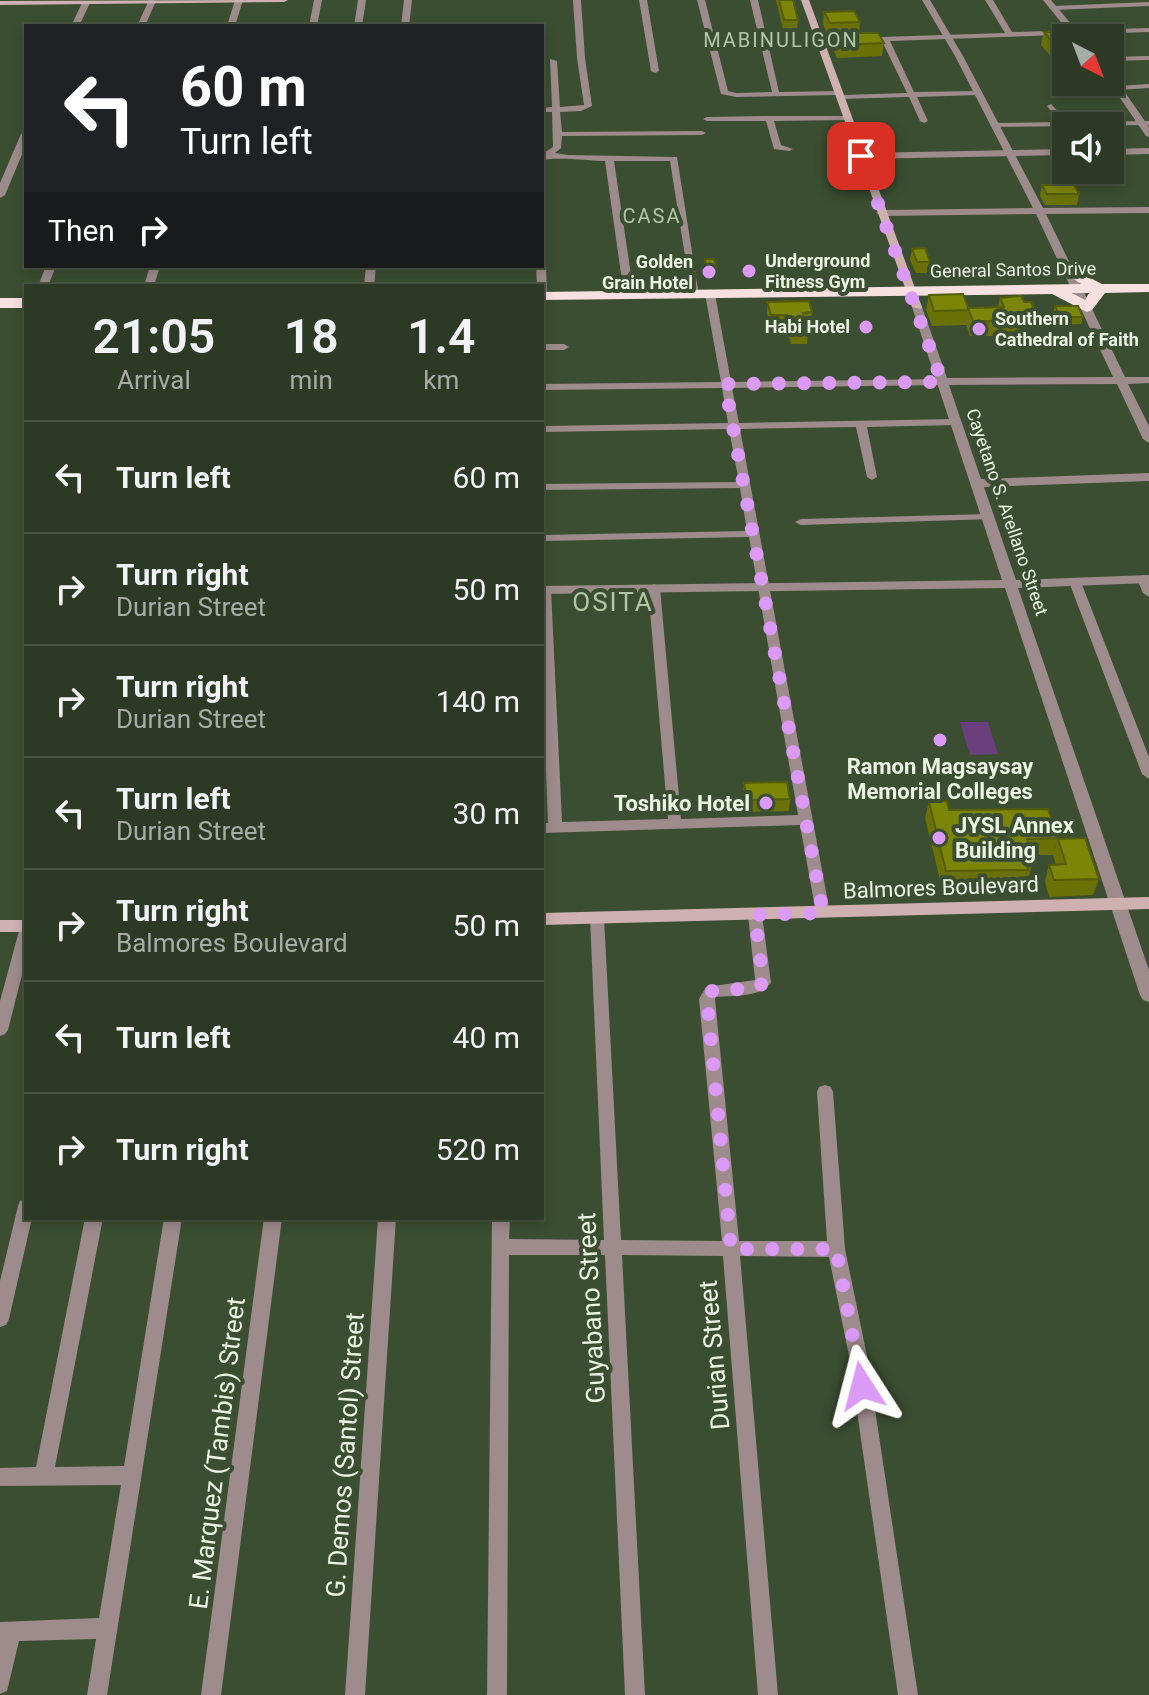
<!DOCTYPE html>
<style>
:root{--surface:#2c3a25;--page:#34412d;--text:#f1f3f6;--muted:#a6ada7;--line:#485442}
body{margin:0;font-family:Roboto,sans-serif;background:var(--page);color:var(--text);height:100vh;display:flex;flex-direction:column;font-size:30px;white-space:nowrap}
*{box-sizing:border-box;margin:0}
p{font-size:26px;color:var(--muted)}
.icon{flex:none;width:44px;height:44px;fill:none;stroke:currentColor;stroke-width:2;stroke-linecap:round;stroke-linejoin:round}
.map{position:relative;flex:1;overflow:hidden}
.panel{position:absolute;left:24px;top:284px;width:520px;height:936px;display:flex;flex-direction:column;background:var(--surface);border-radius:0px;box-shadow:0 4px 12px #0003,0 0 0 2px var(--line)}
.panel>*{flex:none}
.hud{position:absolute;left:24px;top:24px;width:520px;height:244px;border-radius:0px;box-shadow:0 4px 12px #0003,0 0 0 2px var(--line);background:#202124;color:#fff;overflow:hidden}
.needle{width:52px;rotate:138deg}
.buttons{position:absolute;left:1052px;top:24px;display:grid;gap:16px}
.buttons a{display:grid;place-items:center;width:72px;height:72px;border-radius:0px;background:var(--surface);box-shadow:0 4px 12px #0003,0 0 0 2px var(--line);font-size:40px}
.pin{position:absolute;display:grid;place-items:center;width:68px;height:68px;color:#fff;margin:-34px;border-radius:16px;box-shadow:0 4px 12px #0006}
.me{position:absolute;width:88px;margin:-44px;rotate:351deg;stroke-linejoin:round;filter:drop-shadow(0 0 6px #0008)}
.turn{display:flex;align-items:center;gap:28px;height:168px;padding:0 24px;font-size:36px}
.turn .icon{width:104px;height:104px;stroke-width:2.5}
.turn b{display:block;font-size:56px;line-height:68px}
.then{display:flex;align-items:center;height:76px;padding:0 24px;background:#0003;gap:16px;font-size:30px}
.eta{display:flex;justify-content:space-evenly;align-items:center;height:136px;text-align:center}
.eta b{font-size:48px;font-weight:600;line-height:56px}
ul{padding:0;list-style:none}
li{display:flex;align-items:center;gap:24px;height:112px;padding:0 24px;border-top:2px solid var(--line)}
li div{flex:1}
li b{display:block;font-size:30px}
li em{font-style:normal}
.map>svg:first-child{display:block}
.green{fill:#693f7c}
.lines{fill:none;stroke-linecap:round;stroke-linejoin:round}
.minor{fill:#9e8b8c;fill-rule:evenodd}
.tertiary{fill:#9e8b8c;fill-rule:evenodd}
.secondary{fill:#cfb1b2;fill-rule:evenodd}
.trunk{fill:#f8e0e0;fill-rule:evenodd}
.wall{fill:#6a7206}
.building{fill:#7b8507;stroke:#565d05;stroke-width:2}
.route{stroke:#da9af6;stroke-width:14;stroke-dasharray:0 25.2}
.poi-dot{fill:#da9af6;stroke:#3b4e31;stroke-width:3}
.labels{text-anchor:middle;stroke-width:8;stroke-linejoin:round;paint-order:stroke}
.far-poi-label{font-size:18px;font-weight:bold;fill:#ebf6e5;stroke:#3b4e31;text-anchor:start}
.far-street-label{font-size:18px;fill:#ebf6e5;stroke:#3b4e31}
.far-neighbourhood-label{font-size:20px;letter-spacing:2px;fill:#b1c7a6;stroke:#3b4e31}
.poi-label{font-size:22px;font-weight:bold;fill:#ebf6e5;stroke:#3b4e31}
.street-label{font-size:22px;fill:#ebf6e5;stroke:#3b4e31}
.quarter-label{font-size:26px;letter-spacing:2px;fill:#b1c7a6;stroke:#3b4e31}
.near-street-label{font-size:26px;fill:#ebf6e5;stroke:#3b4e31}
</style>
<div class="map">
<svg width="1149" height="1695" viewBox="0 0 1149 1695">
<rect width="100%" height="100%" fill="#3b4e31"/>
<path class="green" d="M960,722H988L998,754L970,755Z"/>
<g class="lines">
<path class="minor" d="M149,0L156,1L145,26H137Z
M235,0H243L235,26H227Z
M314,0H322L317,26H309Z
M358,0H366L362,26H354Z
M404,0H412L409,26H401Z
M573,0H581L585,58L592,106L581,111L560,112L562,132L702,131L706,133L702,135L562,136L561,148L555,153L568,155L677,157L699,296L691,294L670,161H614L634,295L629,298L624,295L605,161C591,161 551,156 542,161V154L553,147L552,112H542V108L552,107L550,59L557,61L560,107L584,105L577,58Z
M639,0H647L659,71L655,73L651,71Z
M697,0H705L728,91L736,93L772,92L750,0H758L779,92L839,91H842V95L907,93L882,41L819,43L815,41L819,39L1005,33L985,0H993L1012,32L1149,28V32L890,41L914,92L978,91L982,93L978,95L917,97L928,121L924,123L920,121L909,97L840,99H837V95L736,97L721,94Z
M1149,2V6L1053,10L1049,8L1053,6Z
M1149,56V60L1110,61V57Z
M1149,84V88L1118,90L1114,88L1118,86Z
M1051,104L1068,122L1149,121V125L994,127L990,125L994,123L1060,122L1047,106Z
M769,116H847L851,118L847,120L774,121L781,145L793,149L789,151L774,149L766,121H707L703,119L707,117Z
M1149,148V154L1110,155V149Z
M1066,149V155L861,159L857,156L861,153Z
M542,263L546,266L547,296L542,299V286H537L536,266H542Z
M46,266H56L48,286H38Z
M150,266H160L154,286H144Z
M366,266H376L374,286H364Z
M710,291L715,294L731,382L942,379L947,382L942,385L732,388L739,423L956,419L961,422L956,425L867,427L877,477L872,480L867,477L856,427L740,429L830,913L828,917H818L816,913L800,825L542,833V823H548L542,668V587L545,586L551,590L562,822L668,819L648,588L654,584L660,588L681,819L798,815L749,537L542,541V535L747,531L740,488L542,490V484L739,482L729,429L542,432V426L728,423L722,388L542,390V384L721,382L705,294Z
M542,344H564L569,347L564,350H542Z
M988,514L994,517L992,519L801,525L795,522L801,519Z
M1143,575L1149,579V597L1143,593L1137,579Z
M1075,578L1081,582L1149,757V779L1142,774L1069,582Z
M755,910L760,911L762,915L771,983C758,998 734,995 716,997L715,999L739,1241H827L817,1092L819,1087L825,1085L831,1087L833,1092L845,1249L867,1356L918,1695H898L849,1356L829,1257L740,1256L778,1695H758L723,1256L622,1255L645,1695H625L605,1255H509L507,1695H487L492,1218H510L509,1239L604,1240L590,918L592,914H602L604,918L621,1240L722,1241L699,999L706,987L755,980L748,915L750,911Z
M26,925V959L8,1030L5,1034L0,1036V1001L19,931L21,927Z
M26,1199V1218H32L9,1319L6,1325L0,1327V1281L18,1206L20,1201Z
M85,1218H103L55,1467L124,1466L164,1218H182L107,1695H87L96,1639L19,1641L7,1691L0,1694V1622L99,1618L121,1485L0,1486V1468L36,1467Z
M264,1218H282L221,1695H201Z
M378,1218H396L365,1695H345Z"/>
<path class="tertiary" d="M922,0H930L963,56L1043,208L1149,207V213L1046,214L1125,377H1149V383L1128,384L1149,426V443L1143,439L1117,384L949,385L981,479L1149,473V481L984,487L1016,580L1149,575V583L1018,588L1149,970V1002L1143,1000L1140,995L1005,588L542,594V586L1002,580L912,307L917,304L922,307L947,378L1113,377L1036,214L881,216L876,213L881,210L1033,208L955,56Z
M1043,0H1051L1083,38H1074Z
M83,1L90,3L79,26H71Z
M1110,74L1113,75L1149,127V137L1146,136L1109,82Z
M26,131V145L5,195L0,198V183L21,134Z"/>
<path class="secondary" d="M288,0L284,2L0,5V1Z
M801,0H809L922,307L921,309L912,307Z
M1149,897V909L542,925V913Z
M0,920H26V932H0Z"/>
<path class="trunk" d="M1069,267L1102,284H1149V292L1105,293L1092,310L1087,312L1052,294L542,300V292L1081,284L1062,271ZM1072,293H1089L1085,300Z
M0,298H26V308H0Z"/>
</g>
<path class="wall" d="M776,0H793L798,20L797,29H783Z
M824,12L860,22L859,33L884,43L882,56L837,58L832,47L833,36H828L823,24Z
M1044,32L1066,38V60L1055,61L1041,45Z
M1042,185L1079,194L1077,205H1045L1040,196Z
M912,249L930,262L928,273H916L910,260Z
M705,259L717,270L716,277L707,278L704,266Z
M131,266H147L146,268H132Z
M326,266H348V268L327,269Z
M929,295L968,309L998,307L1000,298L1024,302L1036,312L1032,327L1028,328V331L994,332L993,336H970L966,324V325L932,326L926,310Z
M767,302L812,312L811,323H805L808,333L807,344H791L786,325H770L767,313Z
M1055,306L1083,317L1081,324L1058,325L1053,313Z
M744,783L790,799L789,811L746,812L743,796Z
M929,802L949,810L1058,838L1053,855H1032L1033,860L1029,876H1026L1023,886L942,888L925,818Z
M1058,839L1099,879L1093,895L1049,897L1045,881L1049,865H1056L1053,855Z"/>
<path class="building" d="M779,0H793L798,20H784Z
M854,11L860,22L830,23L824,12Z
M1066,31L1073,38H1066V47H1057L1044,32Z
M835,33H878L884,43L838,45L833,34Z
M1042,185H1074L1079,194H1047Z
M925,248L930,262H917L912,249Z
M705,259H714L717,270H707Z
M963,294L969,310L934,311L929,295Z
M1021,296L1024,302H1031L1036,312L1029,313L1031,316L994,317L996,321H973L968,308L1004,307L1000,298Z
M809,301L812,312L803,313L808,333L792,334L787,315H771L767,302Z
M1055,306H1078L1083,317H1060Z
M787,782L790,799L747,800L744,783Z
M947,801L949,810L1048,809L1058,838L1027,839L1033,860H1025L1028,870L946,871L929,802Z
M1085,838L1099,879L1054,880L1049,865L1066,864L1058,839Z"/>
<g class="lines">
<path class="route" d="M861,156L942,382L725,384L823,913L755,915L763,983L757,988L711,991L707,999L731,1249H836L862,1386"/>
</g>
<g class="poi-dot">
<circle cx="749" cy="271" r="8"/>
<circle cx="709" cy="272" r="8"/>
<circle cx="866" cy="327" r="8"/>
<circle cx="979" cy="329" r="8"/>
<circle cx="940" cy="740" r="8"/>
<circle cx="766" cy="803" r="8"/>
<circle cx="939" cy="838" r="8"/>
</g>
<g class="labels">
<g class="far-poi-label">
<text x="765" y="267">Underground<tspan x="765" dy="21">Fitness Gym</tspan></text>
<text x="693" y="268" text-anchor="end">Golden<tspan x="693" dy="21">Grain Hotel</tspan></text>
<text x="995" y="325">Southern<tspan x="995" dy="21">Cathedral of Faith</tspan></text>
<text x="850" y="333" text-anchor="end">Habi Hotel</text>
</g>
<g class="far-street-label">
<text transform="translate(1013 270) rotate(-1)" y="6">General Santos Drive</text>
<text transform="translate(1007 512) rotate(71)" y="6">Cayetano S. Arellano Street</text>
</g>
<g class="far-neighbourhood-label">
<text x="781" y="47">MABINULIGON</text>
<text x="652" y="223">CASA</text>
</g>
<g class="poi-label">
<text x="940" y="774">Ramon Magsaysay<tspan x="940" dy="25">Memorial Colleges</tspan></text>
<text x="750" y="811" text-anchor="end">Toshiko Hotel</text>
<text x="955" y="833" text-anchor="start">JYSL Annex<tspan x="955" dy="25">Building</tspan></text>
</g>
<g class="street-label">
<text transform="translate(941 887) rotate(-2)" y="8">Balmores Boulevard</text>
</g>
<g class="quarter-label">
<text x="613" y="611">OSITA</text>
</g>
<g class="near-street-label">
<text transform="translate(591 1308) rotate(-93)" y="9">Guyabano Street</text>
<text transform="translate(714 1355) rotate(-95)" y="9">Durian Street</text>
<text transform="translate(217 1453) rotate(-83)" y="9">E. Marquez (Tambis) Street</text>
<text transform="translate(345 1455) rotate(-86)" y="9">G. Demos (Santol) Street</text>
</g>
</g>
</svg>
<div class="buttons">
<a><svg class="needle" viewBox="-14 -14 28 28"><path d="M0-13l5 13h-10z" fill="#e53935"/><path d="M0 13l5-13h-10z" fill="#a6ada7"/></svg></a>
<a><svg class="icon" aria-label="sound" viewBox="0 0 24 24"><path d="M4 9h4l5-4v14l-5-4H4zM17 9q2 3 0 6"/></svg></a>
</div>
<div class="pin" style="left:861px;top:156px;background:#d93025"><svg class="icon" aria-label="arrive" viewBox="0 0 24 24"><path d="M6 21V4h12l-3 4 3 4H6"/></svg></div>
<svg class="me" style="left:862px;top:1386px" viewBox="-20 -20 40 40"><path d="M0-17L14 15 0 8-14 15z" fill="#da9af6" stroke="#fff" stroke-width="4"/></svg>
<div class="hud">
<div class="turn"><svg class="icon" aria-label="left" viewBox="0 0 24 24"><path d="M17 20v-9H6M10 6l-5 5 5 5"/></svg><div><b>60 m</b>Turn left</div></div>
<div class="then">Then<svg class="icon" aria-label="right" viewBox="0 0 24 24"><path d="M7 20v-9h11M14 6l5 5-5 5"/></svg></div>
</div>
<section class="panel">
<div class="eta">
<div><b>21:05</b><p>Arrival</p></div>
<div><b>18</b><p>min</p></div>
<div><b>1.4</b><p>km</p></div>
</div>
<ul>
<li><svg class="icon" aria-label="left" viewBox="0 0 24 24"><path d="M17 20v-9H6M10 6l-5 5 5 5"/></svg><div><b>Turn left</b></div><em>60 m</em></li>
<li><svg class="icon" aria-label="right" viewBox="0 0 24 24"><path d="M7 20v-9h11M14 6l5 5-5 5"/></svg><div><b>Turn right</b><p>Durian Street</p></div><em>50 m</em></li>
<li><svg class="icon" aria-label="right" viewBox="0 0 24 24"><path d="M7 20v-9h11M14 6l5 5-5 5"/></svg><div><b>Turn right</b><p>Durian Street</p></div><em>140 m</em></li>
<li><svg class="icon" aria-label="left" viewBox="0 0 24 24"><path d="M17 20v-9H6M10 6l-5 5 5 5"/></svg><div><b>Turn left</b><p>Durian Street</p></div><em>30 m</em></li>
<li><svg class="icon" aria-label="right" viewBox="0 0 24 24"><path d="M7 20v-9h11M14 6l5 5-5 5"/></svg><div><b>Turn right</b><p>Balmores Boulevard</p></div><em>50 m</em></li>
<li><svg class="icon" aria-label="left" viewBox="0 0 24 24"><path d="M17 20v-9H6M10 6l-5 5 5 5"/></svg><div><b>Turn left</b></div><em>40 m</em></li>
<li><svg class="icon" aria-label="right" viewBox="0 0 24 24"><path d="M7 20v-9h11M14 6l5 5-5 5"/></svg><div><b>Turn right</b></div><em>520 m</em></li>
</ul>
</section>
</div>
